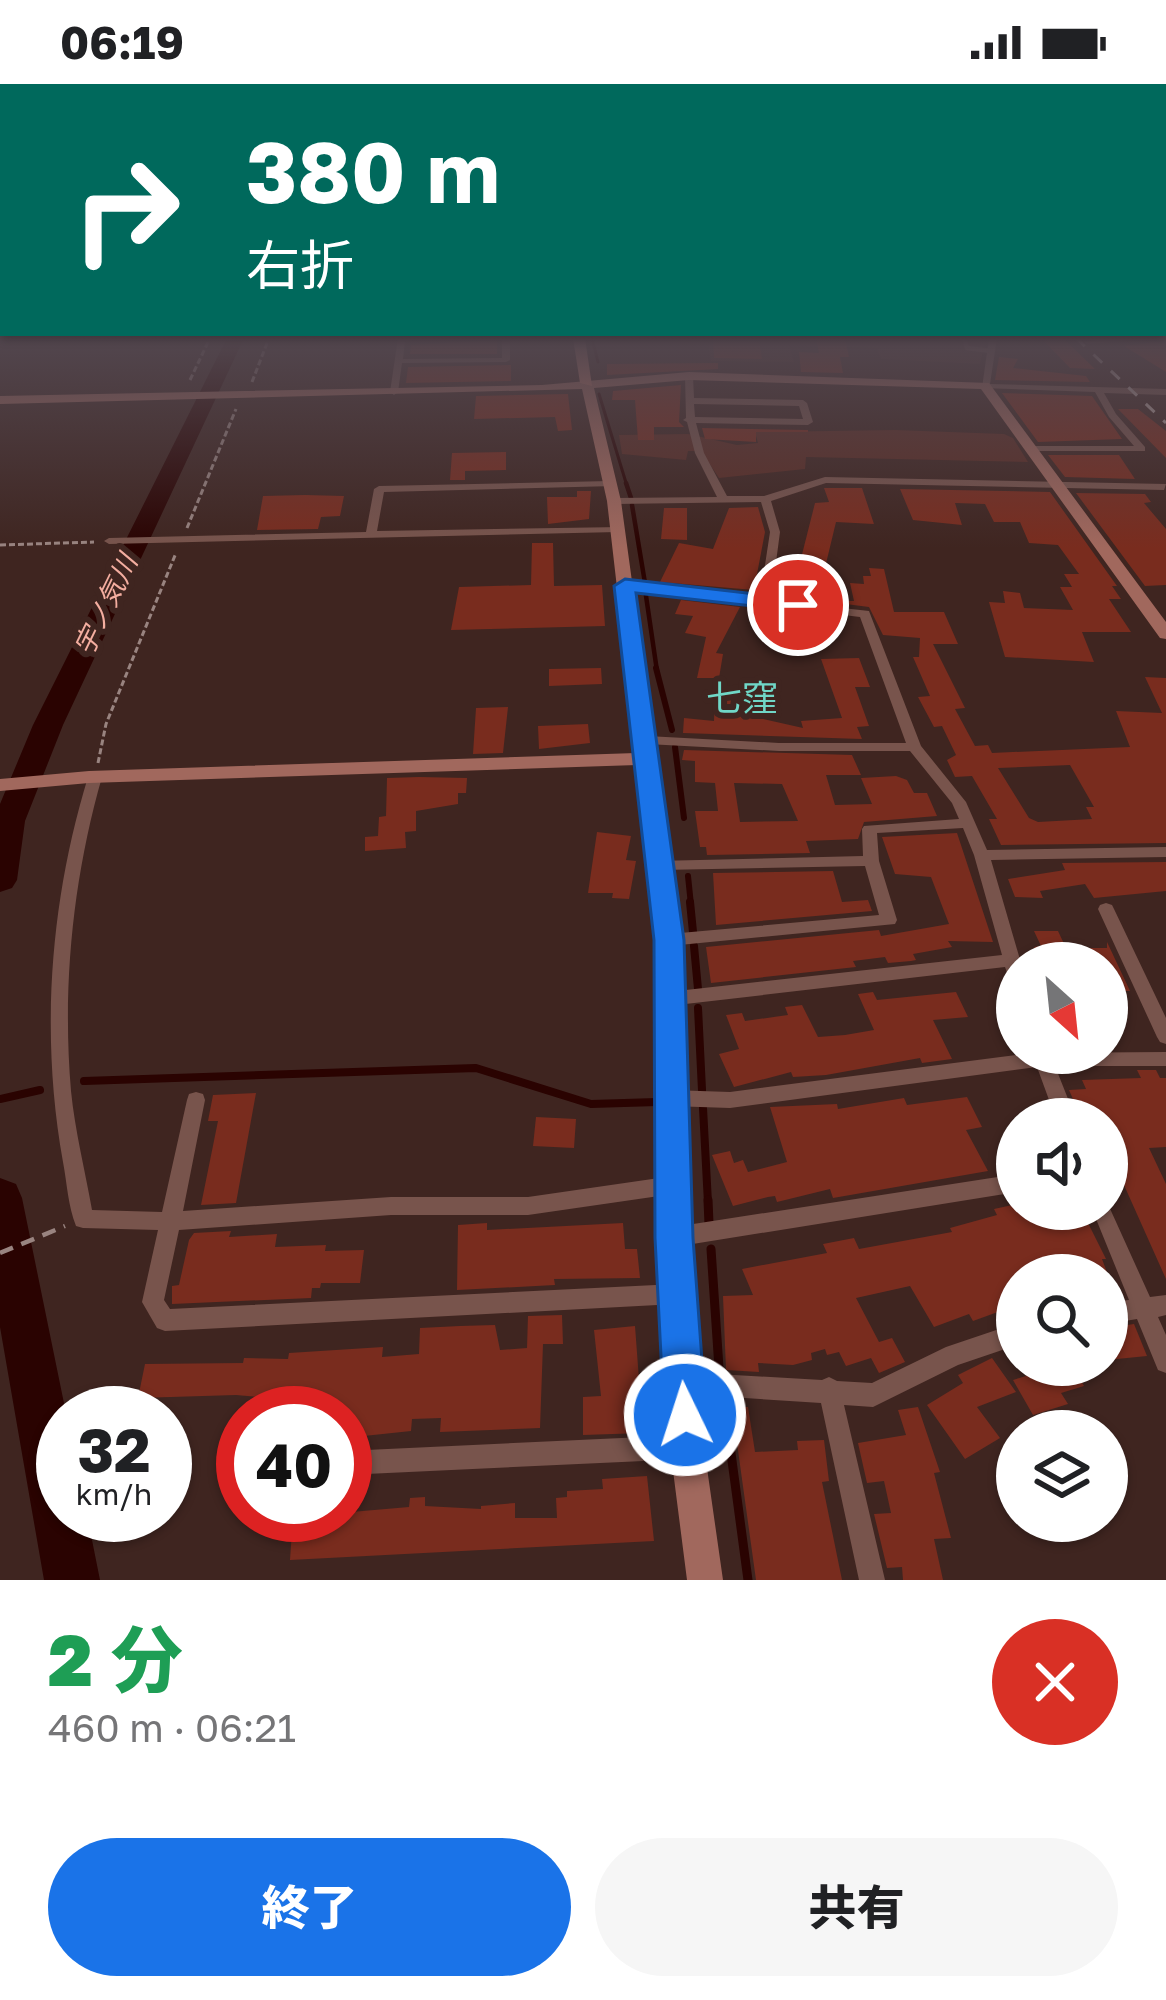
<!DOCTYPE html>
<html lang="ja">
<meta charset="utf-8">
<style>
:root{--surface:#fff;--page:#f6f6f6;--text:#202124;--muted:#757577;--accent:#1a73e8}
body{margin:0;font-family:"Golos Text","Noto Sans JP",sans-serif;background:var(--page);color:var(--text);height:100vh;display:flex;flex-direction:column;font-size:45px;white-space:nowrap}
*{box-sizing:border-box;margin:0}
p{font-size:39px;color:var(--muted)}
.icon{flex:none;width:66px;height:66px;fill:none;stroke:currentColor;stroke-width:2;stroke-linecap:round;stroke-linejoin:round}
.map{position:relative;height:1496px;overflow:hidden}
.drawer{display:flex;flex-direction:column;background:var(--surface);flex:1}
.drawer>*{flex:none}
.banner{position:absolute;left:0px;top:0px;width:1167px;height:252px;box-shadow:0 3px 9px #0004;background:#00695c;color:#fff;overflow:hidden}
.needle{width:78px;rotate:153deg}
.controls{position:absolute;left:996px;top:858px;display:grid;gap:24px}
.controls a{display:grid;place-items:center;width:132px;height:132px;border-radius:50%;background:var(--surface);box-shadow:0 3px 9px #0004;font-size:60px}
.speed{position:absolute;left:36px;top:1302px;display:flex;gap:24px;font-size:60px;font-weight:700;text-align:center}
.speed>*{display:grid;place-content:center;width:156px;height:156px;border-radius:50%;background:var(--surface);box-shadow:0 3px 9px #0004;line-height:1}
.speed small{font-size:30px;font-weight:400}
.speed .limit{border:18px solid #d22;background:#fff;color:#111}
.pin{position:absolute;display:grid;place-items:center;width:102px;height:102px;color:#fff;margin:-51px;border:6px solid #fff;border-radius:50%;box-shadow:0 3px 12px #0007}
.me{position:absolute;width:132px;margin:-66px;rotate:356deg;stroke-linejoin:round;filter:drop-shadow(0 0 9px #0008)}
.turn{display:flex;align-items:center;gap:42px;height:252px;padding:0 48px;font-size:54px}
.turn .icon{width:156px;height:156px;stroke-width:2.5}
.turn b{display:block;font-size:84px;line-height:102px}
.round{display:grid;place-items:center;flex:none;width:126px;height:126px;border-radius:63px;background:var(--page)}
.overview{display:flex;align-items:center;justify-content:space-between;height:204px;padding:0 48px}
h1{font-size:72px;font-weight:800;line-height:90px;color:#1e9e55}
.action{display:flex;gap:24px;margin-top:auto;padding:24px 48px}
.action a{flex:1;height:138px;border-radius:72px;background:var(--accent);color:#fff;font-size:48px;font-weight:800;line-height:138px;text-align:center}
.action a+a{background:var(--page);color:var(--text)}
.status{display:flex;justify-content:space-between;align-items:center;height:84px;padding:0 60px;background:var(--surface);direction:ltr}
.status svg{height:33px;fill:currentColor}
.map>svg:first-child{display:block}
.built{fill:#4d2c25}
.green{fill:#5b2c23}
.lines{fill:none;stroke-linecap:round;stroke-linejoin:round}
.stream-far4{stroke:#2a0301;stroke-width:3}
.stream-far3{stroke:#2a0301;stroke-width:4.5}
.stream-far2{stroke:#2a0301;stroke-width:6}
.stream-far1{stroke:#2a0301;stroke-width:8}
.stream{stroke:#2a0301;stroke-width:9}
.river{fill:#2a0301;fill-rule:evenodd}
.building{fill:#792c1e;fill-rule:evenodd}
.path-far1{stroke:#998480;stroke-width:3;stroke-dasharray:6 3;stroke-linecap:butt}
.path{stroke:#998480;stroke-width:4.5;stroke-dasharray:14 9;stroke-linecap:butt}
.lane{stroke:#78544c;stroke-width:4.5}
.street{fill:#78544c;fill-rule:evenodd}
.secondary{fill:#a1685d;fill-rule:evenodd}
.primary{fill:#c17869;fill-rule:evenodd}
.rail{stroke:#bba8a4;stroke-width:3;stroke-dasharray:12 12;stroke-linecap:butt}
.route{fill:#1a73e8;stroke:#114b97;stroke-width:3}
.labels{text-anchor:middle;stroke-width:12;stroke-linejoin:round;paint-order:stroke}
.far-water-label{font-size:27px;font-style:italic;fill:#f4aea0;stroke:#3f2520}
.quarter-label{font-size:36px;fill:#70d7c7;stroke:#3f2520}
</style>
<div class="status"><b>06:19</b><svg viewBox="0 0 49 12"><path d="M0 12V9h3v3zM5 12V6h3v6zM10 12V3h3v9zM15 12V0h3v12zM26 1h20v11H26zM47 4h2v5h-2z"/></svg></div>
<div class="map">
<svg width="1166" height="1496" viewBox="0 0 1166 1496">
<rect width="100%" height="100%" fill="#3f2520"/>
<path class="built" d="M594,254H986L980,280L881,275L877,264L789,261L794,278L711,277L708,260L595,262Z"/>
<path class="green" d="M895,346L1004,350L1013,354L1028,378L806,373L805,385L719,394L701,367H688L686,376L622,370L619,351L688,350L737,361L758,359L755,348Z"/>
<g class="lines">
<path class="stream-far4" d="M592,254L598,278
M599,310L627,402"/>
<path class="stream-far3" d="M626,399L631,414
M632,421L645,499
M645,505L657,587"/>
<path class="stream-far2" d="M656,584L672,646
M675,663L684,734
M688,792L691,821"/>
<path class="stream-far1" d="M690,818L693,848
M694,862L698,905
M698,924L702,1006
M84,997L476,984L591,1020L657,1018
M0,1015L40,1006
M703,1024L708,1119"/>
<path class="stream" d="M708,1116L709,1140
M711,1165L719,1284
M724,1317L748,1496"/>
<path class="river" d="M227,254H244L63,641L25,737L17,796L12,804L0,808V720L33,641Z
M0,1094L16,1100L22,1114L66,1329L63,1431H87L100,1496H44L0,1243Z"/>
</g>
<path class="building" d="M816,254H845L849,273H840L843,289L801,288L799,268L819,269Z
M1041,254H1063L1095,285L1070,284Z
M497,256V270H410L411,261Z
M713,256L759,257L762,275L714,274Z
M1156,258H1166V288L1124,262Z
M999,273L1018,275L1013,284L1086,292L1090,298L995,296Z
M718,279V285L607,291V280Z
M511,281V297L406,299L408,283Z
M681,301L679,338L684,343H654V356H638L635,316H612L613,307Z
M1002,309L1092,312L1122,355L1038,358Z
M568,310L572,346L558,347L555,333L474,335L476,312Z
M1118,325H1138L1166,347V374Z
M702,344L808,346V348H756V358L705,355Z
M506,368V386L465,387V396H450L452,369Z
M1048,371H1119L1135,395L1065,393Z
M824,404H862L874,440L836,438L817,517L791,514L815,419L829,418Z
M900,405L1050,408L1117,502H1112L1121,515H1109L1131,548H1082L1094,578L1005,573L989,518L1005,519L1003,507L1020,509L1024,524L1073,526L1060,503H1072L1064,490H1079L1058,461L1029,459L1020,438H994L985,420L955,419L962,441L913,436Z
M577,407H591L589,435L548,440L547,413H577Z
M1076,409L1145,410L1151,418L1144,419L1166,445V501L1145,502Z
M263,412L305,411L344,412L340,432L321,433L318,445L257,446Z
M758,423L765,448L754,506L660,498L679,459L713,465L729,424Z
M664,424H687V456L661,455Z
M532,459H553L554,502L602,501L605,542L451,546L459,503L531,501Z
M869,484L884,485L894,528H944L958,560H933L965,624L955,625L975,662L988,661L992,669L1130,663L1116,627L1162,629L1145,593L1166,594V759L1001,761L989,735H997L972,692L955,693L947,676L956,671L942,642L934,643L918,613L930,612L913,573H919L920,554L883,551L869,523L822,517H854L850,499L864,500L863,492H871ZM1070,681L1094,723H1086L1092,735L1038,738L1029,734L998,684Z
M681,516L740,523L716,569L723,570L719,594H697L706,553L685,549L693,532L675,530Z
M859,574L870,603H855L869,642L857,643L862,655L683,649L684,634L714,637L715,609L745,610V631L803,644L801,637L842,634L821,575Z
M601,584L602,600L549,602V585Z
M508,623L503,669L473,670L476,624Z
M588,640L590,659L539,665L538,642Z
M684,666L852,671L861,691H826L835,721L872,720L861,694L896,692L907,696L914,709H927L937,732L864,738L858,755L806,757L810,769L707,771L706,763H700L695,727H718L715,699L695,698V677L682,676ZM734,699L782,700L798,737L740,738Z
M419,693L467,694L466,709H458V720L416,727V747L405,748L406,764L365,767V753L378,752L379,733L386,732L387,694Z
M597,748L631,752L626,776L636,777L629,815L612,814L613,809H588Z
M957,749L993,858L948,857L952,863L913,870L916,876L911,877L888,879L885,873L853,877L856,883L711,899L706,863L879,846L881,852L949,840L931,793L895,790L882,753Z
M1166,778V807L1094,814L1085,800L1040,807L1043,814L1015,813L1008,795L1065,786L1062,779Z
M833,787L842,818L868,816L872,827L716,841L713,789Z
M1034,847H1058L1066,864H1107V858L1130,907H1107V879H1042L1034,863L1041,862Z
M873,908L877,916L956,908L968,933L933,936L952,975L922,979L920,974L826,991L793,993L791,988L734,1003L719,970L739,965L726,931L742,929L745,937L788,931L785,923L802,921L818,953L845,951L874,946L858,910Z
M1137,986H1156L1160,994H1166V1063L1149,1064L1166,1100V1195L1107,1063V1035H1096L1090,1021L1076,1022L1069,1006L1086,1005L1082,996L1141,994Z
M256,1009L236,1119L201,1121L218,1037H208L213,1011Z
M967,1013L982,1043L966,1046L988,1087L833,1114L830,1105L777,1118L775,1112L768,1113L733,1122L712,1071L730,1067L734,1079L743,1076L748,1088L787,1078L770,1023L837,1020L838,1025L904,1014L907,1021Z
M536,1033L576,1035L574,1064L533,1062Z
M1017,1120V1125H1081L1106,1175H1102L1108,1191H1017V1235L1012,1236L1006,1225L973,1237L969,1230L934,1243L910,1202L856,1214L879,1258L892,1254L905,1278L879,1289L871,1274L846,1282L839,1268L827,1271L825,1265L811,1269L812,1276L793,1281L758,1279L759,1288L726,1286L723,1212L753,1211L742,1185L827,1169L823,1160L854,1154L859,1165L952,1148L950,1144L997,1131L994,1125Z
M487,1139V1146L623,1139L625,1165H637L640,1194L554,1195L555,1201L457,1206L458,1141Z
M231,1147L229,1153L277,1150L275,1163L326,1161L325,1167L364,1166L360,1199H321L320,1204H312L311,1214L172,1220V1202L179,1201L189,1156L194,1149Z
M562,1231L563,1260H543L540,1344L440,1348L441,1334L412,1335L411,1347L345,1354V1329H282L284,1315L236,1311L138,1314L145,1280L243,1279L244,1274L288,1275L289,1269L383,1263L382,1273L419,1270L420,1244L460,1242L495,1241L500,1266L527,1264L528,1232Z
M1134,1240L1147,1272L1107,1276V1244Z
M635,1242L643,1349L583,1351V1313L601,1312L594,1246Z
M992,1274L1016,1308L977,1323L1000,1354L965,1375L927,1321L963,1299L958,1291Z
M1047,1281H1072L1084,1302L1061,1309L1068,1320L1033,1331L1013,1296L1049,1285Z
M732,1323H748L755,1368L798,1366L797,1357L824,1356L829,1397L822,1398L842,1496H756Z
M918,1323L940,1388L934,1389L951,1454L934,1455L943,1496H903L902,1483L887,1484L874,1430L891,1429L884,1397L867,1399L858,1359L906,1351L898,1326Z
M647,1392L654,1457L290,1476L293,1433L409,1423L410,1414L425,1413V1422L481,1425V1422L515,1419V1434H557L556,1414L567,1413V1407L603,1405L602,1395Z"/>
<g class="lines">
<path class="path-far1" d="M190,296L210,254
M252,298L269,254
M187,444L236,325
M0,461L94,458
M98,679L106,640L176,469"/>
<path class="path" d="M0,1169L65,1142"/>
<path class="lane" d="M964,254L967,264L991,267"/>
<path class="street" d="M398,254H430L405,257L403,275L502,274V254H510V276L506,278L402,279L398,308L394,311L390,308Z
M989,254H997L990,300L1166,305V311L1104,309L1116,330L1145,363V367H1028L1026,365L1031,362H1134L1109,333L1095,308L982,304Z
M1109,254H1156L1088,260L1084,258Z
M689,289L693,292L694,314L803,316L807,319L813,338L808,341L696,339L704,369L727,412H764L825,393L1166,400L1164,406L826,399L771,417L780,448L771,516L869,527L921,662L966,718L987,766L1166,763V773L991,776L1021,879H1017V900L1011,899L1005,883L668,922L662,920L659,915L662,910L668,908L1002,871L974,771L963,744L877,749L879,777L897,836L895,840L669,862L663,860L661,856L663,852L669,850L879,831L865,782L661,786L653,781L656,777L863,772L862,745L864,742L959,735L952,719L910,667H779L647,660L640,656L647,652L779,659H906L860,533L625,505L619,502L625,499L760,514L770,448L761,418L614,420L609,417L614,414L717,413L695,369L687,338L683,336L686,334L685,292ZM694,320L799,322L803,335L695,333Z
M610,397L615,400L614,402L384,408L377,447L622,443L623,445L618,448L109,460L104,457L109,454L366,448L374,405L379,402Z
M95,689L102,693C73,794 62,902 71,1007C75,1047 85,1086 92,1126L162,1128L187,1016L189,1010L196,1008L203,1010L205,1016L183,1127L391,1113H528L673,1092L680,1095L683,1101L680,1107L673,1110L528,1131H391L179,1146L164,1216L170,1225L676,1200L684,1203L687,1210L684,1217L676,1220L165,1247L157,1244L142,1218L158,1146L83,1144L76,1142C68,1122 67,1099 63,1078C40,950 50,817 88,693Z
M1106,819L1112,821L1114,825L1166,934V960L1160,958L1157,953L1098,825L1100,821Z
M1166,968V982H1055L1076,1035H1056L1037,983L730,1024L670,1022L663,1019L661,1014L663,1009L670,1006L730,1008L1032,969Z
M1017,1090V1108L674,1163L667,1160L664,1153L667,1146L674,1143Z
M1107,1118L1150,1213L1166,1211V1231L1158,1233L1166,1251V1289L1158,1286L1137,1235L1107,1240V1218L1129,1216L1092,1125H1107Z
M1017,1239V1261L958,1281L873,1323L844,1321L885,1496H859L821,1319L683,1310L675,1307L672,1299L675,1291L683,1288L822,1296L829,1293L837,1297L872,1299L946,1263Z
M687,1351L695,1355L699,1363L695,1371L687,1375L345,1391V1367Z"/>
<path class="secondary" d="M689,288L989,299L1166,538V555L1160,554L981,305L689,296L594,304L621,417L681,856L691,1210L704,1363L723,1496H687L670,1363L661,1210L657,856L637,681L89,699L0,707V695L89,687L636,669L607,417L582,305L0,320V312L542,301Z"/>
<path class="primary" d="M573,254H585L592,302L580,299Z"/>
<path class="rail" d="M1076,254L1166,339"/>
</g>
<linearGradient id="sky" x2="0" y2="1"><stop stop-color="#231412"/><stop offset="0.55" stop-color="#52464e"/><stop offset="1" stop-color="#52464e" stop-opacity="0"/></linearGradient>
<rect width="1166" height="464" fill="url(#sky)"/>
<path class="route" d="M625,495L798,515L809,521L798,527L636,509L684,856L693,1154L706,1331L700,1346L685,1353L670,1346L664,1331L655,1154L654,856L614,502Z"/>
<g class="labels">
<g class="far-water-label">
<text transform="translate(106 521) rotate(-64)" y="9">宇ノ気川</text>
</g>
<g class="quarter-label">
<text x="742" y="627">七窪</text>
</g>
</g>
</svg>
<div class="controls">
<a><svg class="needle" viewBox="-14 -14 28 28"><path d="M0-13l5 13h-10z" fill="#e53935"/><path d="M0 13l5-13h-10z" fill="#757577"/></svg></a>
<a><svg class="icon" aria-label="sound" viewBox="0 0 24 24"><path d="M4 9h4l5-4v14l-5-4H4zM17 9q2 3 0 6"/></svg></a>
<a><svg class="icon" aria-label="search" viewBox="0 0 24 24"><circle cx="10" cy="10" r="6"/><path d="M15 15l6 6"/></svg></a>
<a><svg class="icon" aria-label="layers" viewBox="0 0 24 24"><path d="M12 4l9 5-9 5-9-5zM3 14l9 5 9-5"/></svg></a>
</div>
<div class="speed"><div>32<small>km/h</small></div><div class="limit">40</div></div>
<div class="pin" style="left:798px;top:521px;background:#d93025"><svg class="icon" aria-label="arrive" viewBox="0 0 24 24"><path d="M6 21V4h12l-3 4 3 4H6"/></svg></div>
<svg class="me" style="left:685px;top:1331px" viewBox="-20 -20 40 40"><circle r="17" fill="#1a73e8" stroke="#fff" stroke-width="3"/><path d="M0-11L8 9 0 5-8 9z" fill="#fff"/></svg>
<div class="banner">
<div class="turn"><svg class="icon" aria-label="right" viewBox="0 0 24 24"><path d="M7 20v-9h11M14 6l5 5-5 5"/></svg><div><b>380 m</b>右折</div></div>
</div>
</div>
<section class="drawer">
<div class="overview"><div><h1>2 分</h1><p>460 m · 06:21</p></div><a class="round" style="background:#d93025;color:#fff"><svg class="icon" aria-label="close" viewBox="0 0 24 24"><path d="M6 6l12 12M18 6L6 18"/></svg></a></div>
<div class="action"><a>終了</a><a>共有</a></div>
</section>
